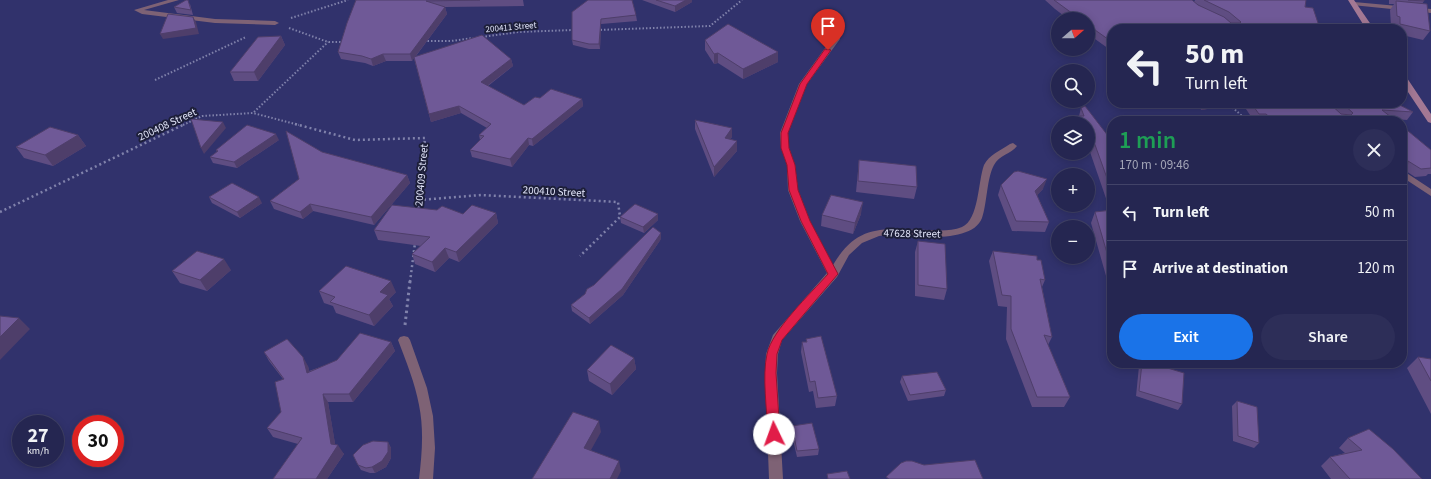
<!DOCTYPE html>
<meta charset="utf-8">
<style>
:root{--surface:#252651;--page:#2d2e58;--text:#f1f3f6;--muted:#a3a5b7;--line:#424368;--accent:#1a73e8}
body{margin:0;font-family:"Source Sans 3",sans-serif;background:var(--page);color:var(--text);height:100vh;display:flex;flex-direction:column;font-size:15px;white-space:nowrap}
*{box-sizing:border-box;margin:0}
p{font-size:13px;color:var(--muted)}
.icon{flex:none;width:22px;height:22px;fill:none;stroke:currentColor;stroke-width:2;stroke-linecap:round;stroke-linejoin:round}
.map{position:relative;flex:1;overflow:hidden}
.drawer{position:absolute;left:1107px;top:116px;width:300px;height:252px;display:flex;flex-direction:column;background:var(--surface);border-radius:16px;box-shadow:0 2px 10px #0003,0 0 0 1px var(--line)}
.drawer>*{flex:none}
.top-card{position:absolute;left:1107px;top:24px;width:300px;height:84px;border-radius:16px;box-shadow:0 2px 10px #0003,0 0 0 1px var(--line);background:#252651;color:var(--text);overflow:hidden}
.needle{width:26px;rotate:70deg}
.fabs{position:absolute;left:1051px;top:12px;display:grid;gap:8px}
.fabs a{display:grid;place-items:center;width:44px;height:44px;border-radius:50%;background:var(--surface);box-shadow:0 2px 10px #0003,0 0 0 1px var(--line);font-size:20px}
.speed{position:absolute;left:12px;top:415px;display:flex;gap:8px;font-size:20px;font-weight:700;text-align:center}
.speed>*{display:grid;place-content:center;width:52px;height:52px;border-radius:50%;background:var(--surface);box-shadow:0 2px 10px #0003,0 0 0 1px var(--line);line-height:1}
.speed small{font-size:10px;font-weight:400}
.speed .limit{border:6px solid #d22;background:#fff;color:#111}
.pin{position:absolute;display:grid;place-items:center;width:34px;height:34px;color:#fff;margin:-41px -17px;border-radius:50% 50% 50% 0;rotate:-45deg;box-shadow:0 0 4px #0007}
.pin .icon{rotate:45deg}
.me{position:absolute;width:44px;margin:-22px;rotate:357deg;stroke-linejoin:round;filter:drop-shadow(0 0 3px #0008)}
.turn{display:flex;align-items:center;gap:14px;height:84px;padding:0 12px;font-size:18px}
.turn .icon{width:52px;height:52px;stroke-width:2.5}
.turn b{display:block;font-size:28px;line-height:34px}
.round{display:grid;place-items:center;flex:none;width:42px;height:42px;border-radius:21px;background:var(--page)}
.headline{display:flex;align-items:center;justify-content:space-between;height:68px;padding:0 12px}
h1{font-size:24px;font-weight:600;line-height:30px;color:#1e9e55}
.action{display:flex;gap:8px;margin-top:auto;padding:8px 12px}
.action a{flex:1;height:46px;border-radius:24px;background:var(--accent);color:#fff;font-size:16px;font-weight:600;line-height:46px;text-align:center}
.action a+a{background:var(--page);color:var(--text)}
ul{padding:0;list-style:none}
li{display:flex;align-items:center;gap:12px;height:56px;padding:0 12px;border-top:1px solid var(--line)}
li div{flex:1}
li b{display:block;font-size:15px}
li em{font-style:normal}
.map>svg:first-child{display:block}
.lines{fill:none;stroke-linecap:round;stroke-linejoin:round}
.path-far2{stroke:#8082ab;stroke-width:2;stroke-dasharray:1.5 2;stroke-linecap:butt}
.path-far1{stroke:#8082ab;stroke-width:2.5;stroke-dasharray:2 3;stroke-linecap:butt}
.path{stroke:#8082ab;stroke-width:3;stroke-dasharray:2.5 3.5;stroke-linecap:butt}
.street{fill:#7e6275;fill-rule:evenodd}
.secondary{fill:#a37894;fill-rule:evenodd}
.wall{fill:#5f4d82}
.shaded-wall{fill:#4e3e6a}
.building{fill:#6f5997;stroke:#4e3e6a}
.route{fill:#e11d48;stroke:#92132f}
.labels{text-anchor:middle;stroke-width:4;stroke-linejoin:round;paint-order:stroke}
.far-street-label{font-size:9px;fill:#e4e7fc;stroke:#1d1f39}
.street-label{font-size:11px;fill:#e4e7fc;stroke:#1d1f39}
</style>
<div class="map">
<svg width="1431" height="479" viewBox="0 0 1431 479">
<rect width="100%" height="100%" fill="#31326c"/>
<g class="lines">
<path class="path-far2" d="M291,18L348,0
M289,28L328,42H343
M597,30L710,26L742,0
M482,37L518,32L574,30
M424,41H451L473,38
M155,80L246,37
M1227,103L1248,121
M254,112L328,42
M183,125L202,116L253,113L299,125"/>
<path class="path-far1" d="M295,124L355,140L425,138L418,210
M419,200L481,195L618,202L620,217L580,256
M0,212L185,124
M410,282L415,243"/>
<path class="path" d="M405,325L410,281"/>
<path class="street" d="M168,0H179L144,10L215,19L275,21L279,23L275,25L215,23L142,14L134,10Z
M1354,2L1431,9V13L1352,5L1351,4Z
M833,37H839L840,39L807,84L788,133L789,148L795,165L798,190L810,221L833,265C858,222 886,229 929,230C940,231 952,231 962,227C979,220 978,181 984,165C989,155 1001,150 1010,144L1013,143L1017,146C1011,154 999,155 994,165C987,177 987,204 982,218C972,245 908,236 885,235L879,236L862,243L849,255L837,277L782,340L778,354L777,373L783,479H769L765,373L766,354L773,335L827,273L800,221L788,190L787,165L781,148L780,133L799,84Z
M1402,170L1431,189V196L1402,177Z
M404,336L408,337L410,340L427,388L433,416L435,448L433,479H419C422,454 424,429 419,405C415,383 406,361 398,340L400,337Z"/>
<path class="secondary" d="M1348,0H1354L1374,29H1366Z
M1402,75H1405L1431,114V123L1428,122L1402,83Z"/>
</g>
<path class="wall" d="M356,0H523L524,6L445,7L447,14L416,56L511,59L513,66L488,86L524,105L540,98L582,99L583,106L533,146L529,145L512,167L472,157L470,150L480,140L479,135L487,128L461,113L431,122L414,58L412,61H386L373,66L365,63L341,59L338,52Z
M642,0H692V2L675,12Z
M1045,0H1192L1198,5L1201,7L1194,2L1195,0H1306L1305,7L1320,29H1112V49H1109L1088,34V19H1068L1055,9Z
M1389,0H1424V1L1422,4L1430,31L1423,40L1402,35V29H1394V26H1391L1390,10L1394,4H1389Z
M190,4L193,15L177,13L174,7Z
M572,12L636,15L637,21L601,24L600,49H589L573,45L572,40Z
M281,36L285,45L258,81H234L230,72Z
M705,40L778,52V62L743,79L718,63L714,64L705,50Z
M1191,103H1238L1202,110Z
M1242,103H1329L1339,113L1329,103H1396L1413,112L1407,120L1393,119L1396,121H1254Z
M1081,108L1112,141V297L1091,223L1095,212L1110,210L1090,152H1088V123H1065L1068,116H1079Z
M695,120L732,137L730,139L737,141V151L714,177L695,129Z
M1402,126L1431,150V174H1428L1426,176L1415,177L1406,171L1402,176Z
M78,135L86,146L53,166L24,158L16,147Z
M279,140L237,168L213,163L210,157L217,152L216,150Z
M322,152L407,175L410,183L374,225L313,211L303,219L274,209L270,201L299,179Z
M859,160L917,187L914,199L856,192L858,171Z
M1001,185L1043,189L1037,195L1049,222L1045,232L1012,231L998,195Z
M209,197L262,203L240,218L212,203Z
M496,213L498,223L459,262L449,258L435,272L415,264L412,254L421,246L378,240L374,230L463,214Z
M861,214L853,234L821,226L822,215Z
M620,217L658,220L644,233L621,223Z
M661,239L623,295L590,324L572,311L571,305L585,294L594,285Z
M918,241L947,289L944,300L915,296V252Z
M993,251L1037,260L1045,280L1042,287L1052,337L1048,345L1070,397L1064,407H1032L1006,339L1007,307L998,306L989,261Z
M231,270L207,291L180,283L172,271Z
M319,291L396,292L389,299L393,306L374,326L336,313L333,306L324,303Z
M806,339L837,396L835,406L816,408L813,391L809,392L801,352L802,342H806Z
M391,342L395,351L353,402H328L335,444L344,454L327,479H273L298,444L273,437L267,428L281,412L283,379L269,361L264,352L308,366L309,371Z
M1418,357L1431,359V414L1407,368Z
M634,358L636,369L612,395L589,381L587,370Z
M1141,363H1151L1182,404L1178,410L1136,396L1139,366Z
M902,376L946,390L944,396L908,401L900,382Z
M1237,401L1259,443L1254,448L1233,441L1232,406Z
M792,426L819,449L818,455L797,457L791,431Z
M1348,438L1422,479H1331L1321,466L1330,457L1345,453L1339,448Z
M388,442L391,448V458L386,467L375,473H370L361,470L358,465Z"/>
<path class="shaded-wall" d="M686,0H692V2L675,12V6Z
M445,7L447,14L412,61L410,54Z
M193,17L196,22L199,34L163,39L160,34Z
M601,19V24L600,49L599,44Z
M281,36L285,45L258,81L254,72Z
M1112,42L1111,49H1109Z
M778,52V62L743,79V69Z
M718,53V63L714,64V54Z
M383,54L386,61L373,66L371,59Z
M511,59L513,66L483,89L481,82Z
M582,99L583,106L533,146L532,139Z
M1205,103H1238L1202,110Z
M459,106L461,113L431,122L429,114Z
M223,122L226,128L204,154L201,148Z
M732,128V137L725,147V138Z
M276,134L279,140L237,168L234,162Z
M78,135L86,146L53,166L45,155Z
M528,138L529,145L512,167L510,159Z
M737,141V151L714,177V167Z
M407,175L410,183L374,225L371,217Z
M1047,179L1043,189L1032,201L1035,191Z
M259,197L262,203L240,218L237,212Z
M863,202L861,214L853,234L855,223Z
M310,204L313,211L303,219L300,212Z
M496,213L498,223L459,262L456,252Z
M658,214V220L644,233L643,227Z
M661,233V239L623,295L590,324L589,318Z
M445,248L449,258L435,272L432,262Z
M224,259L231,270L207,291L200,280Z
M391,281L396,292L389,299L393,306L374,326L369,315L380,292Z
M19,318L30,329L0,360V337Z
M391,342L395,351L353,402L349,394Z
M303,357L308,366L312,381L307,373Z
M634,358L636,369L612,395L610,384Z
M323,394L328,402L336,449L338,445L344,454L327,479H316L331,444Z
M599,421L601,432L586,459L584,448Z
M388,442L391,448V458L386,467L375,473L372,467Z
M619,461L621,471L617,479H610Z"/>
<path class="building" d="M186,0H188L191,10L174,7Z
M356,0H480L426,1L445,7L410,54H383L371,59L362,56L338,52L347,23Z
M588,0H632L636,15L601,19L599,44H589L572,40V12Z
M656,0H686L675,6Z
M1054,0H1192L1198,5L1224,17L1231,23H1240L1241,22L1229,12L1204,0H1306L1305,7L1313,8L1320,29H1112V42L1088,25V19H1080Z
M1408,0H1424V1Z
M1396,1L1427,4L1430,31L1400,24V17L1397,16Z
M168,14L193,17L196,28L160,34Z
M728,24L778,52L743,69L718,53L714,54L705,40Z
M482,35L511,59L481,82L524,105L535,97L540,98L551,89L582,99L532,139L528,138L510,159L470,150L484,136L479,135L491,124L459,106L429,114L414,57Z
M281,36L254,72H230L258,37Z
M1251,103H1329L1341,114L1351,115L1353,113L1342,103H1396L1413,112L1382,110L1396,121H1274L1266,114H1259Z
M1085,106L1112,141V192L1094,142H1088V123H1072L1068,116H1084L1081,108Z
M191,119L223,122L201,148Z
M695,120L732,128L725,138L737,141L714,167Z
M247,125L276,134L234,162L210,157L218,151L216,150Z
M1402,126L1431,150V168L1421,169L1408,161L1407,169L1402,170Z
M50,127L78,135L45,155L16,147Z
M286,131L322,152L407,175L371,217L310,204L300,212L270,201L299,179Z
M859,160L916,166L917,187L858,181Z
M1018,171L1047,179L1035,191L1049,222L1016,221L1001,185L1014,172Z
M232,183L259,197L237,212L209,197Z
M831,195L863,202L855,223L822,215Z
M635,204L658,214L643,227L620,217Z
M392,205L437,210L442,206L463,214L472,205L496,213L456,252L445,248L432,262L412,254L430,237L374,230Z
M1112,210V270L1095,212Z
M653,227L661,233L622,289L589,318L571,305L585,294L587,289L594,285Z
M918,241L945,244L947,289L918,285Z
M197,251L224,259L200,280L172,271Z
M993,251L1037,256V260H1041L1045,280L1040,279L1052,337L1044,335L1070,397H1037L1011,329V296L1002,295Z
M346,266L391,281L380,292L388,295L369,315L330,302L335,297L319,291Z
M0,316L19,318L0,337Z
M360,333L391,342L349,394H323L331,444L338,445L316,479H273L302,438L267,428L281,412L275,382L284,379L264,352L287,339L303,357L307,373L337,360Z
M821,336L837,396L818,398L815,381L810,382L802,342H807L806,339Z
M611,345L634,358L610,384L587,370Z
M1418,357L1431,359V381Z
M1142,363H1151L1184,373L1182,404L1139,391Z
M937,372L946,390L910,395L902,376Z
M1237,401L1257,407L1259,443L1238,436Z
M573,412L599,421L584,448L619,461L610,479H532Z
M812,423L819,449L797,451L792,426Z
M1369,429L1393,449L1422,479H1350L1330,457L1362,450L1348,438Z
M373,441L388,442V452L382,461L372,467L366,468L358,465L353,455L363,445Z
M975,460L983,479H889L886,477L901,463L906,461H912L924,465Z
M847,471L850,479H828L827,474Z"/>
<path class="route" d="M825,49L831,50L807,84L788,133L789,148L795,165L798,190L810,221L838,274L782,340L777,354L776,373L780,434L778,437L774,439L770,437L768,434C767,410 762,376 767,354C772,330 811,293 828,274L801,221L789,190L787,165L781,148V133L800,84Z"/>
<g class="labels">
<g class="far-street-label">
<text transform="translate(511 27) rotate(-5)" y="3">200411 Street</text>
</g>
<g class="street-label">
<text transform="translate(167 124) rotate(-25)" y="4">200408 Street</text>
<text transform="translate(421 175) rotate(-85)" y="4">200409 Street</text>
<text transform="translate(554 191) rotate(3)" y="4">200410 Street</text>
<text transform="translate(912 233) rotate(1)" y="4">47628 Street</text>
</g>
</g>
</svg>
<div class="fabs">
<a><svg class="needle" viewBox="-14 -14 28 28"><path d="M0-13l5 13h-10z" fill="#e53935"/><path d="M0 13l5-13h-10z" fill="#a3a5b7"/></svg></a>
<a><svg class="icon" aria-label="search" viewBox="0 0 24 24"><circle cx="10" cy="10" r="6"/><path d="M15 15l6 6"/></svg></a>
<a><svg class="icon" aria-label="layers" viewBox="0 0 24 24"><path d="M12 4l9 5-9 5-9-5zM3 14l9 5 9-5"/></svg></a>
<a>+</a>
<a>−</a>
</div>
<div class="speed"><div>27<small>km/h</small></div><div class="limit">30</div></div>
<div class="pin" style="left:828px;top:50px;background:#d93025"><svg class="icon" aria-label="arrive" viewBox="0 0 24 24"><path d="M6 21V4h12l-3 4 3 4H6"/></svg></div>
<svg class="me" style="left:774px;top:434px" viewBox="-20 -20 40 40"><circle r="19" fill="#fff"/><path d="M0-13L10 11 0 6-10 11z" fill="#e11d48"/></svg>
<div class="top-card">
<div class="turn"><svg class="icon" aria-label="left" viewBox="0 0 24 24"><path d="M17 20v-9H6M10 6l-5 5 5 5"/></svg><div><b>50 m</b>Turn left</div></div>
</div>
<section class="drawer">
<div class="headline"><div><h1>1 min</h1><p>170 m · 09:46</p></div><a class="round"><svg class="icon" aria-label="close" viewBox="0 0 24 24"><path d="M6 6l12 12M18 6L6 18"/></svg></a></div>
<ul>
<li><svg class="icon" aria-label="left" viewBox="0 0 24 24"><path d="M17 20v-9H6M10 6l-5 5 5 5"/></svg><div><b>Turn left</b></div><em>50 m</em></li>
<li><svg class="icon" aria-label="arrive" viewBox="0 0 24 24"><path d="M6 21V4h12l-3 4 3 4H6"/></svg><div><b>Arrive at destination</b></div><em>120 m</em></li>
</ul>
<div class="action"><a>Exit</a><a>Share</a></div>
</section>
</div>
